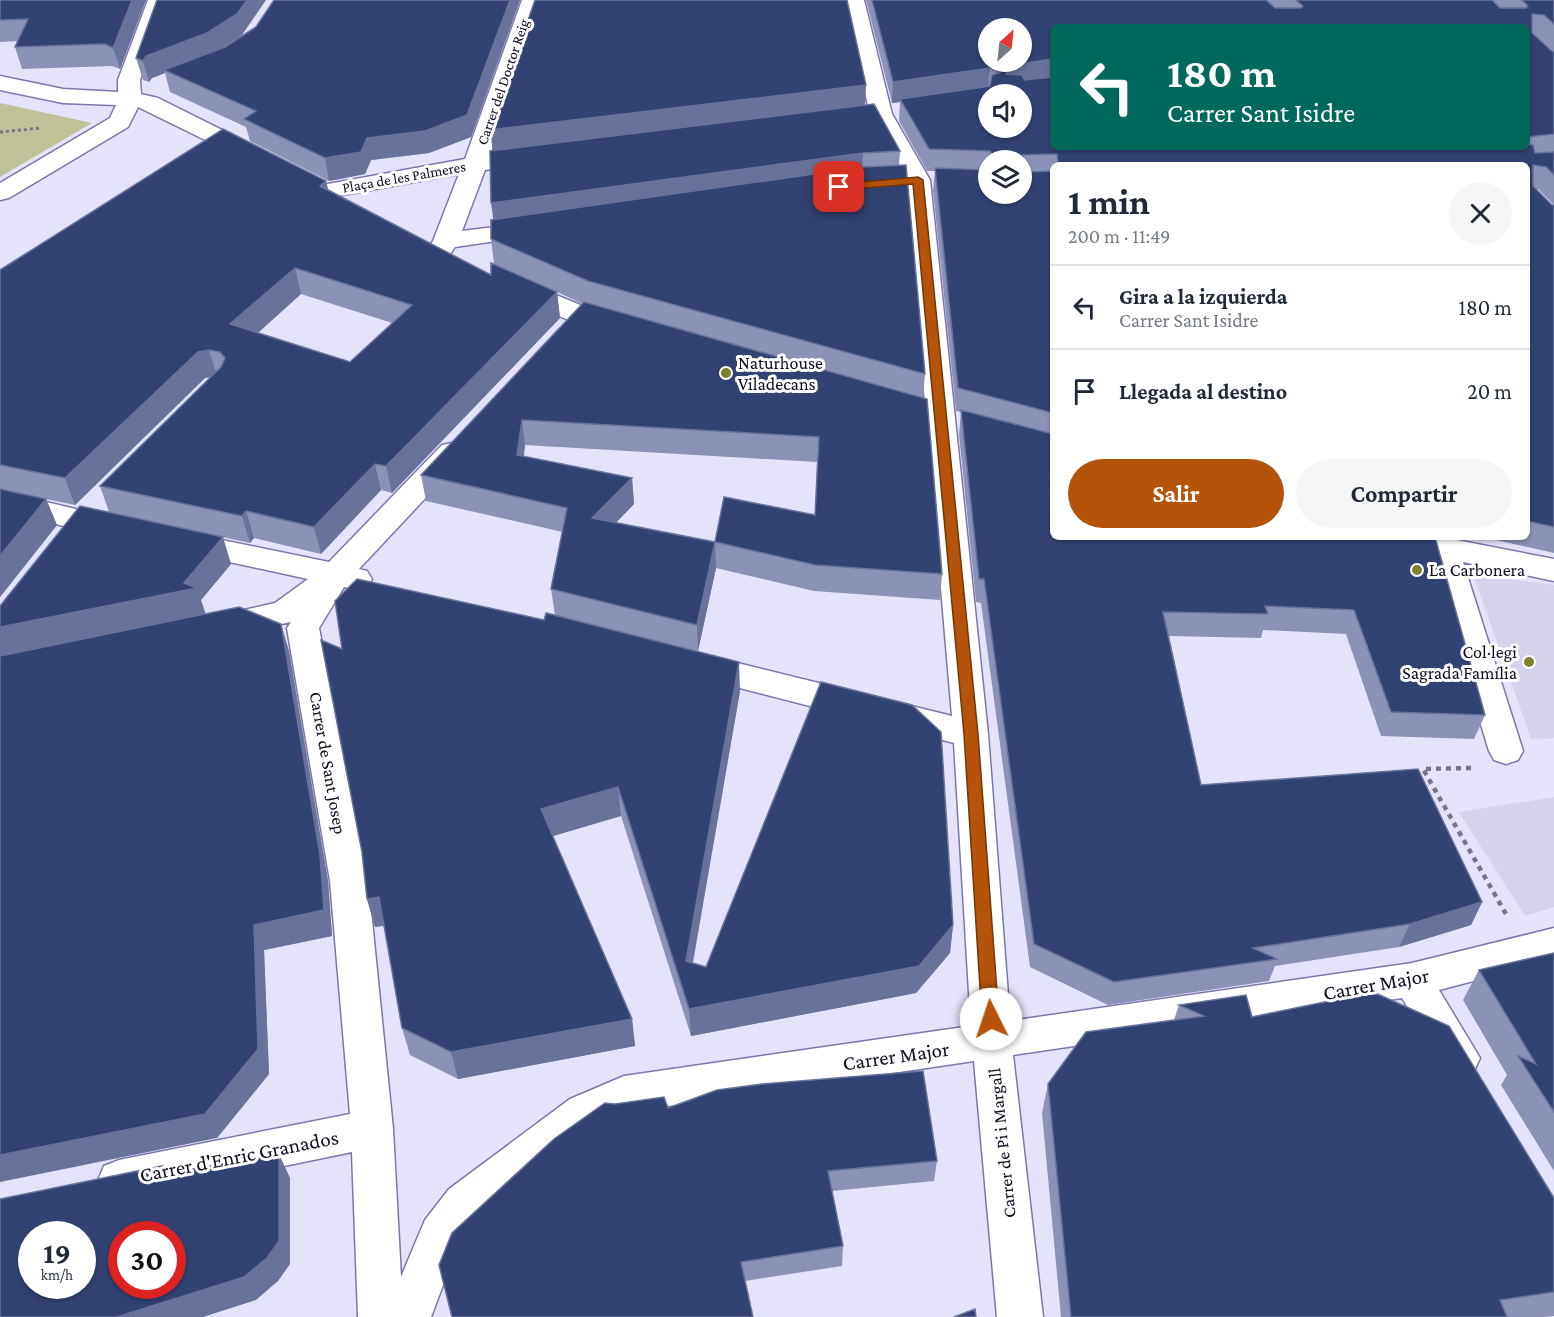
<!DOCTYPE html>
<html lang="es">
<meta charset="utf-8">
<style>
:root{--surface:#fff;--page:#f6f6f7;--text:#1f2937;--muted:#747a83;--line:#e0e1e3;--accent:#b45309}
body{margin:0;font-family:"Crimson Pro",serif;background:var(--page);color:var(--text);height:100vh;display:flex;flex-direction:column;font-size:22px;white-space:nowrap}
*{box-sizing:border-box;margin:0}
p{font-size:20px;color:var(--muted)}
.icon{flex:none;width:33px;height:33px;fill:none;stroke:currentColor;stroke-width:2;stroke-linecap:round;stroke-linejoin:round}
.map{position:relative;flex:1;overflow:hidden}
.drawer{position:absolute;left:1050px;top:162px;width:480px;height:378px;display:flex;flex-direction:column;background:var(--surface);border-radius:9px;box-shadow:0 2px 4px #0004}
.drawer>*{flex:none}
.top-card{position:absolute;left:1050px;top:24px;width:480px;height:126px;border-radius:9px;box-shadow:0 2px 4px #0004;background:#00695c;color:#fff;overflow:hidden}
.needle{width:39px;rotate:27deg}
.tools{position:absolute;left:978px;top:18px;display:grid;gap:12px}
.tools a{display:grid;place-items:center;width:54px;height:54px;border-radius:50%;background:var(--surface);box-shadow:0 2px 4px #0004;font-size:30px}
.speed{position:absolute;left:18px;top:1221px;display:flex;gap:12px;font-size:30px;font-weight:700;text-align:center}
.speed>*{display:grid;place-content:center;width:78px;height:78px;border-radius:50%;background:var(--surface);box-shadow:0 2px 4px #0004;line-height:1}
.speed small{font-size:15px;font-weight:400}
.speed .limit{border:9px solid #d22;background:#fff;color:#111}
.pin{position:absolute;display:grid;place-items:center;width:51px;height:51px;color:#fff;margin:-26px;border-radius:12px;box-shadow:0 3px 9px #0006}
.me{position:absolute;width:66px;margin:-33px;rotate:356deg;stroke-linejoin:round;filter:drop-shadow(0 0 4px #0008)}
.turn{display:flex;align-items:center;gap:21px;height:126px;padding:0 18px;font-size:27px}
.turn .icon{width:78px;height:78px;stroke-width:2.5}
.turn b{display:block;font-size:42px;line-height:51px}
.round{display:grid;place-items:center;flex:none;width:63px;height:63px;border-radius:32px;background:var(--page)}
.summary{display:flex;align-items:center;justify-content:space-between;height:102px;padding:0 18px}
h1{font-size:36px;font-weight:700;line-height:45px}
.button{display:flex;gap:12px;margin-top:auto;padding:12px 18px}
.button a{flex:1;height:69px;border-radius:36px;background:var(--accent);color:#fff;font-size:24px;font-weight:700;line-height:69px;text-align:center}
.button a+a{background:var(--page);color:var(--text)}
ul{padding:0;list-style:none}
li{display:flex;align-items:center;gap:18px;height:84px;padding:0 18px;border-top:2px solid var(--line)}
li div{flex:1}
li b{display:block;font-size:22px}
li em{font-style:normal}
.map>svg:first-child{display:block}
.built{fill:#d4d2ed}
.green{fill:#c0c197}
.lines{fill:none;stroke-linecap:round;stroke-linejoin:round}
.minor-casing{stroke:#7c76ae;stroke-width:3}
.path-far1{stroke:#77748b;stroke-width:3;stroke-dasharray:3 3;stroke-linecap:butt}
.path{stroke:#77748b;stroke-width:4.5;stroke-dasharray:5 5;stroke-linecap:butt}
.minor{fill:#fff;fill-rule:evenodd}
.wall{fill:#8c92b7;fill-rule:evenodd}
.shaded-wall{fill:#68729b}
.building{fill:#324272;stroke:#68729b;stroke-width:1.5;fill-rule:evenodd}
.route{fill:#b45309;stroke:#753606;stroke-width:1.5}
.poi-dot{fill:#808028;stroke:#fff;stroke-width:2}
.labels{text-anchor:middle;stroke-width:6;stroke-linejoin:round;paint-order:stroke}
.far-street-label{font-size:15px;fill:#0f0b20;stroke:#fff}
.poi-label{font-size:18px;fill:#0f0b20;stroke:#fff;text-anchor:start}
.street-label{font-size:18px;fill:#0f0b20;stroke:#fff}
.near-street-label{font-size:21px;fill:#0f0b20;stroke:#fff}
</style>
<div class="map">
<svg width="1554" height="1317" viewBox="0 0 1554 1317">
<rect width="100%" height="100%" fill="#e5e3fc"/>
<path class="built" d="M1473,574L1554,585V738L1531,739Z
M1554,797V907L1525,916L1459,812Z"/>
<path class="green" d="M0,103L92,123L0,177Z"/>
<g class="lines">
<defs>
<path id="minor" d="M148,0H168L140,80L141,94L158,98L262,150L266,155L262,160L254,162L246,160L138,107L128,127L9,198L0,200V183L110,118L116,105L63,103L0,90V76L63,89L118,92V80Z
M522,0H542L490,155L535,150L543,152L547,157L543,162L485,170L462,231L534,222L543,224L546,229L543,234L455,247L448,257L439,260L430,257L426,252L433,241L459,174L326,198L317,196L314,191L317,186L465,159Z
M844,0H864L892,114L930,180L988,734L1010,1021L1412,963L1554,928V960L1439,990L1480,1058L1474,1071L1460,1076L1446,1071L1402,998L1013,1055L1043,1317H997L974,1061L628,1112L600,1125L479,1217L457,1248L431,1317H358L352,1152L119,1200L104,1194L98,1180L104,1166L119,1160L350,1114L330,881L287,628L291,622L219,637L208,634L203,626L208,618L275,603L308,579L183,552L172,549L168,542L172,535L183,532L329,562L442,445L452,443L462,445L467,452L462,459L359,569L367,571L372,579L367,587L356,590L344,587L319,628L368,881L393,1129L401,1277L425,1220L449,1189L570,1099L624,1076L971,1026L954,743L697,677L685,673L680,665L685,657L697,653L952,716L906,180L870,114Z
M517,279L590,309L626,320L630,326L626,332C599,339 535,304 508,293L504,287L508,281Z
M0,491L126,521L130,528L126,535L115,538L0,511Z
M1385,537H1441L1554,559V581L1463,562L1523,751L1518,760L1506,764L1494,760L1489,751L1430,555L1389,544Z"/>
</defs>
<use href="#minor" class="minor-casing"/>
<path class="path-far1" d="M0,132L41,128"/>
<path class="path" d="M1471,768L1423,769L1506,914"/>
<use href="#minor" class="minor"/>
</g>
<path class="wall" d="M0,0H146L120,69L112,66L22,69L15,47L18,41L0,42Z
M274,0H520L471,137L429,153L371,160L365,174L329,181L250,141L246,127L170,92L165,73L152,78L149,82L143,80L136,58L242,35L256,27Z
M866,0H1554V205L1538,189H1535L1552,205H1554V553L1482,537H1527V165H1053V537H1435L1485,715L1474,739L1381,736L1346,634L1263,630L1261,638L1169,636L1201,785L1482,902L1471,925L1399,947L1275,966L1269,981L1108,1005L1030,967L981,603L976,602L959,434L961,412L956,411L933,190L935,171H927L899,121L900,102L892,103ZM1053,27H1527V147H1053ZM1536,36L1553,51H1552ZM988,160H1022L988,194Z
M865,105L900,151L899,165L925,374L923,398L942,574L940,600L814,591L716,568L698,651L740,691L693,963L706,967L953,925L950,953L916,993L691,1036L621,816L553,836L632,1019L635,1046L458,1079L410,1055L402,1028L384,926L375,927L367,899L342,649L544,620L555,615L551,589L563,532L426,501L421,475L583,304L557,292L560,318L392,493L381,490L321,554L254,538L250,543L171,526L231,564L201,600L205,614L289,651L328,881L332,936L264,950L269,1074L217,1138L109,512L100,486L211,377L205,378L75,505L46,499L57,525L0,597V270L326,181L328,189L491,275L494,264L491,239L493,219V150L490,130ZM301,294L392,323L350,362L257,333ZM525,445L817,462L815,515L715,542L616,523L634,504L632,478L524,457Z
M1554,953V1171L1501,1085L1507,1075L1463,1000L1479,970Z
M1179,1005L1252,1017L1554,1198V1316L1544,1317H1061L1042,1113L1048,1084L1174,1020Z
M668,1108L937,1161L934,1181L832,1191L843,1246L842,1266L745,1281Z"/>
<path class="shaded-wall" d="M132,0H146L120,69L113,48Z
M247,0H266L242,35L212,54L164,70L165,73L152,78L149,82L143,61L146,56Z
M510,0H520L471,137L429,153L371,160L365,174L329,181L325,158L367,138Z
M1053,59V80L1004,94L1006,74L1010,65Z
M990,68L988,90L900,99V102L892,103L893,82Z
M866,85L865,107L493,152L490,130Z
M863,153L862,174L494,224L491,203Z
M326,181L332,206L320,186Z
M295,268L301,294L238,351L230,324Z
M557,292L560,318L392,493L386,466Z
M209,350L217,376L205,378L75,505L65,478L198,352Z
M522,420L525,445L520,481L517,455Z
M375,464L381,490L321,554L314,527Z
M632,478L634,504L595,544L592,518Z
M46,499L57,525L0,597V556Z
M246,511L254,538L250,543L242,516Z
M223,537L231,564L201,600L206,615L0,657V627L184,583Z
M715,542L716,568L698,651L697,625Z
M281,624L289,651L328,881L332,936L264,950L269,1074L217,1138L0,1182V1155L254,925Z
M739,662L740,691L688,989L686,961Z
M618,787L621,816L546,838L541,809Z
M379,897L387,925L375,927L367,899Z
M1482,902L1471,925L1399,947L1410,924Z
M953,925L950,953L916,993L691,1036L689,1009Z
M632,1019L635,1046L458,1079L451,1052Z
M279,1154L290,1178V1264L278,1281L256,1300L203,1317H117Z
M162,1166L175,1191L153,1176Z"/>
<path class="building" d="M0,0H132L113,48L105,44L15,47L28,19L0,20Z
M157,0H247L237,14L207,33L146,56L143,61L136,58Z
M274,0H510L467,115L425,131L367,138L361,152L325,158L244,119L256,111L164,70L225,47L256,27Z
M535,0H847L866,85L490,130Z
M872,0H1266L1275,8H1301L1303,6L1296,0H1492L1500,8H1526L1528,6L1522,0H1554V24L1544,15L1532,14V33L1552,51L1554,52V134L1527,137V27H1053V59L1010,65L1006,74L1022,75L1025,80L1053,77V147H1527V144L1533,145L1535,153L1554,152V175L1546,167L1533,165V186L1552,205H1554V527L1527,521V165H1058L1057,154L1023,155V172L1053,171V413L958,388L935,168L988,170V194H1022V160H992V154L990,151L929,149L900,99L990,86L992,75L1000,73L990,68L893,82ZM988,28H1022V62H988ZM988,94H1022V128H988Z
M874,104L900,151L863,153L491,203L490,151Z
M223,129L326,181L320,186L491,275V263L557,292L386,466L375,464L314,527L246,511L242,516L100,486L221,367L225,358L220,352L209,350L198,352L65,478L0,465V270ZM295,268L412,305L350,362L230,324Z
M906,165L925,374L588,281L491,239V220L863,167Z
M584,302L927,399L942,574L815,565L715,542L697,625L551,589L567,508L421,475ZM522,420L819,437L815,515L724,497L715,542L592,518L632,478L517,455Z
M961,410L1053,434V537H1435L1485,715L1391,712L1354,610L1265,606L1268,614L1163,612L1201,785L1418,769L1482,902L1410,924L1253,948L1277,959L1114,982L1034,944L984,579H979Z
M0,489L46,499L0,556Z
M80,506L223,537L184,583L197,588L0,627V606Z
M357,579L544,620L546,613L739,662L686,961L706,967L821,682L912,705L941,732L953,925L919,966L689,1009L618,787L541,809L632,1019L451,1052L402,1028L379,897L367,899L362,852L321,640L342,649L335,601Z
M239,607L281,624L320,855L324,910L254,925L258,1049L205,1114L0,1155V656Z
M1554,953V1112L1518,1056L1536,1064L1479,970Z
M1373,992L1449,1026L1554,1198V1292L1500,1300L1507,1317H1071L1048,1084L1086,1032L1204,1016L1179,1005L1246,995L1252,1017Z
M923,1071L937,1161L828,1171L843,1246L741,1262L753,1317H452L439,1265L452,1233L554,1139L605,1103L615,1104L664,1097L668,1108L717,1090L762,1084Z
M279,1154V1241L267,1258L244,1277L117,1317H0V1199L162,1166L153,1176ZM32,1234H82V1286H32ZM122,1234H172V1286H122Z
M975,1309L976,1317H954Z"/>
<path class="route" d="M918,177L923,180L978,734L999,1019L996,1024L991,1026L985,1024L982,1019L964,734L913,184L839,190L834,187L839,184Z"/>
<g class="poi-dot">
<circle cx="726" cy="373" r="6"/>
<circle cx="1417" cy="570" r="6"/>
<circle cx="1529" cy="662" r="6"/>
</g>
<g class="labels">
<g class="far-street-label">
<text transform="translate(503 82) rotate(-71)" y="5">Carrer del Doctor Reig</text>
<text transform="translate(404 177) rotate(-10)" y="5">Plaça de les Palmeres</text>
</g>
<g class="poi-label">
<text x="738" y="369">Naturhouse<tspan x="738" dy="21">Viladecans</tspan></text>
<text x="1429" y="576">La Carbonera</text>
<text x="1517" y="658" text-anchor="end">Col·legi<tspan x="1517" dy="21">Sagrada Família</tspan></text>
</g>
<g class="street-label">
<text transform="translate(328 763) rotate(80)" y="6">Carrer de Sant Josep</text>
<text transform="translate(1002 1143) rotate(-96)" y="6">Carrer de Pi i Margall</text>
</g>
<g class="near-street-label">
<text transform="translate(1376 984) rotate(-10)" y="7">Carrer Major</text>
<text transform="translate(896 1056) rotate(-8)" y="7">Carrer Major</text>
<text transform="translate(239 1156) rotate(-11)" y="7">Carrer d'Enric Granados</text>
</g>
</g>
</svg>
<div class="tools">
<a><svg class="needle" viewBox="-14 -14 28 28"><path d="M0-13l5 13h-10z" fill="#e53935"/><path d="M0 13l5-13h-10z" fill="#747a83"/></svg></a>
<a><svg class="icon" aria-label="sound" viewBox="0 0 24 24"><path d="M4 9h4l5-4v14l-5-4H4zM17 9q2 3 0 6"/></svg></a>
<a><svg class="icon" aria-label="layers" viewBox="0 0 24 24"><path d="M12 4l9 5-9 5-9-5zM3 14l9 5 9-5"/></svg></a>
</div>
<div class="speed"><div>19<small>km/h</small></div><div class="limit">30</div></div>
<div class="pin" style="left:839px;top:187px;background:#d93025"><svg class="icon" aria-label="arrive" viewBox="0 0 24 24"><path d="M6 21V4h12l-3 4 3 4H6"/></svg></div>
<svg class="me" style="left:991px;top:1019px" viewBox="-20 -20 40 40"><circle r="19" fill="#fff"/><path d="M0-13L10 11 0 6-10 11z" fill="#b45309"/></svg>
<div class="top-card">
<div class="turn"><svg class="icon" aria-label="left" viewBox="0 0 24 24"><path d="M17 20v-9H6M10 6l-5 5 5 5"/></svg><div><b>180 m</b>Carrer Sant Isidre</div></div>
</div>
<section class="drawer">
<div class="summary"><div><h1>1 min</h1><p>200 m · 11:49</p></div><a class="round"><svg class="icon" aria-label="close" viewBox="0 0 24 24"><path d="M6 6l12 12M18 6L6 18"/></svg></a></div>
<ul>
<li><svg class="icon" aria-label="left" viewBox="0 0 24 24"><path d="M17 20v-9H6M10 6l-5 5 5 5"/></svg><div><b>Gira a la izquierda</b><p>Carrer Sant Isidre</p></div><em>180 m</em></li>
<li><svg class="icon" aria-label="arrive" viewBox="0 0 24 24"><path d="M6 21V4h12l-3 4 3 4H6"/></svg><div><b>Llegada al destino</b></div><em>20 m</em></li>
</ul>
<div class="button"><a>Salir</a><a>Compartir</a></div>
</section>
</div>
